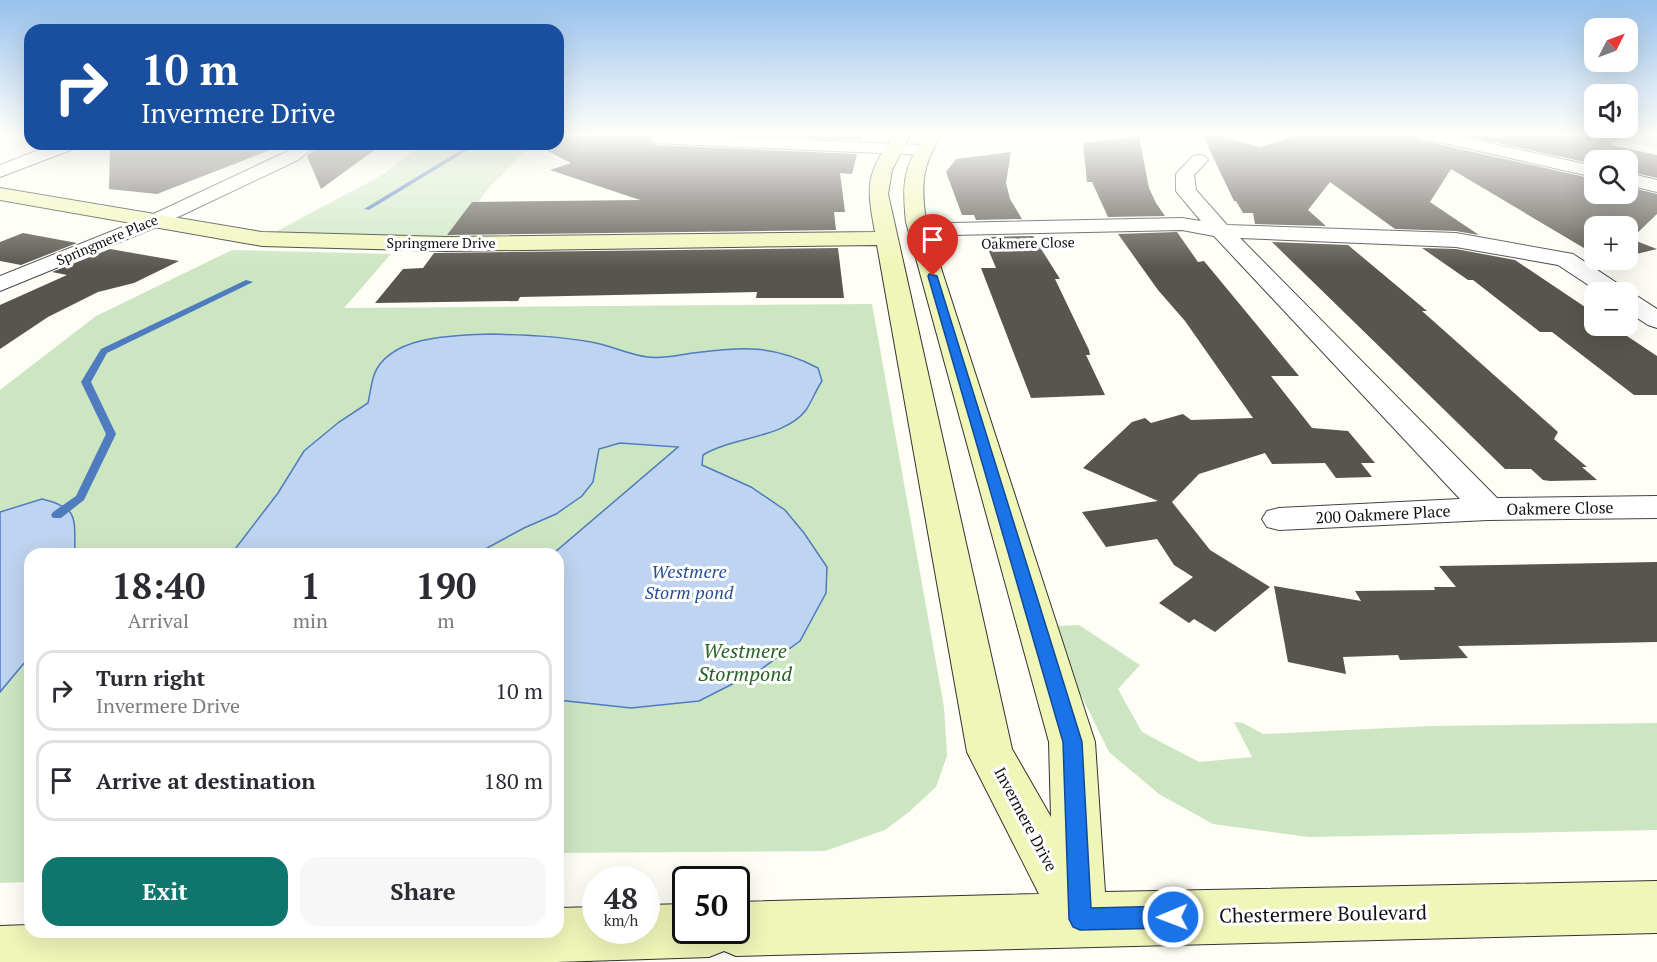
<!DOCTYPE html>
<meta charset="utf-8">
<style>
:root{--surface:#fff;--page:#f7f7f7;--text:#2b2b33;--muted:#7c7c81;--line:#e1e1e2;--accent:#0f766e}
body{margin:0;font-family:"PT Serif",serif;background:var(--page);color:var(--text);height:100vh;display:flex;flex-direction:column;font-size:22px;white-space:nowrap}
*{box-sizing:border-box;margin:0}
p{font-size:20px;color:var(--muted)}
.icon{flex:none;width:33px;height:33px;fill:none;stroke:currentColor;stroke-width:2;stroke-linecap:round;stroke-linejoin:round}
.map{position:relative;flex:1;overflow:hidden}
.sheet{position:absolute;left:24px;top:548px;width:540px;height:390px;display:flex;flex-direction:column;background:var(--surface);border-radius:18px;box-shadow:0 6px 24px #0002}
.sheet>*{flex:none}
.top-card{position:absolute;left:24px;top:24px;width:540px;height:126px;border-radius:18px;box-shadow:0 6px 24px #0002;background:#1a4fa0;color:#fff;overflow:hidden}
.needle{width:39px;rotate:48deg}
.tools{position:absolute;left:1584px;top:18px;display:grid;gap:12px}
.tools a{display:grid;place-items:center;width:54px;height:54px;border-radius:12px;background:var(--surface);box-shadow:0 6px 24px #0002;font-size:30px}
.speed{position:absolute;left:582px;top:866px;display:flex;gap:12px;font-size:30px;font-weight:700;text-align:center}
.speed>*{display:grid;place-content:center;width:78px;height:78px;border-radius:50%;background:var(--surface);box-shadow:0 6px 24px #0002;line-height:1}
.speed small{font-size:15px;font-weight:400}
.speed .limit{border:3px solid #111;border-radius:9px;background:#fff;color:#111}
.pin{position:absolute;display:grid;place-items:center;width:51px;height:51px;color:#fff;margin:-62px -26px;border-radius:50% 50% 50% 0;rotate:-45deg;box-shadow:0 0 6px #0007}
.pin .icon{rotate:45deg}
.me{position:absolute;width:66px;margin:-33px;rotate:269deg;stroke-linejoin:round;filter:drop-shadow(0 0 4px #0008)}
.turn{display:flex;align-items:center;gap:21px;height:126px;padding:0 18px;font-size:27px}
.turn .icon{width:78px;height:78px;stroke-width:2.5}
.turn b{display:block;font-size:42px;line-height:51px}
.eta{display:flex;justify-content:space-evenly;align-items:center;height:102px;text-align:center}
.eta b{font-size:36px;font-weight:700;line-height:42px}
.cta{display:flex;gap:12px;margin-top:auto;padding:12px 18px}
.cta a{flex:1;height:69px;border-radius:18px;background:var(--accent);color:#fff;font-size:24px;font-weight:700;line-height:69px;text-align:center}
.cta a+a{background:var(--page);color:var(--text)}
ul{padding:0;list-style:none}
li{display:flex;align-items:center;gap:18px;height:81px;margin:0 12px 9px;padding:0 6px;border:3px solid var(--line);border-radius:18px}
li div{flex:1}
li b{display:block;font-size:22px}
li em{font-style:normal}
.map>svg:first-child{display:block}
.green{fill:#cde6c2}
.water{fill:#bfd4f0;stroke:#4f7bbf;stroke-width:1.5}
.lines{fill:none;stroke-linecap:round;stroke-linejoin:round}
.stream{fill:#4f7bbf;fill-rule:evenodd}
.building{fill:#58544e}
.street-casing{stroke:#444;stroke-width:2}
.secondary-casing{stroke:#333;stroke-width:2}
.street{fill:#fff;fill-rule:evenodd}
.secondary{fill:#f0f6b8;fill-rule:evenodd}
.route{fill:#1a73e8;stroke:#114b97;stroke-width:1.5}
.labels{text-anchor:middle;stroke-width:6;stroke-linejoin:round;paint-order:stroke}
.far-street-label{font-size:14px;fill:#111;stroke:#fff}
.street-label{font-size:16px;fill:#111;stroke:#fff}
.water-label{font-size:18px;font-style:italic;fill:#274f95;stroke:#fff}
.near-park-label{font-size:20px;font-style:italic;fill:#286227;stroke:#fff}
.near-street-label{font-size:20px;fill:#111;stroke:#fff}
</style>
<div class="map">
<svg width="1657" height="962" viewBox="0 0 1657 962">
<rect width="100%" height="100%" fill="#fefef6"/>
<path class="green" d="M1630,134H1657V149L1620,141Z
M422,144H533L491,185L447,244L262,239L384,174Z
M232,250L391,254L344,308L872,304L944,707L947,756L936,787L909,812L885,830L825,851L558,853V554H30V882L0,883V390L96,316Z
M1079,625L1140,665L1118,689L1142,732L1199,762L1252,757L1234,722L1243,723L1263,734L1431,726L1657,723V830L1308,837L1213,824L1159,794L1109,752L1080,693L1058,626Z"/>
<path class="water" d="M490,334C524,335 558,336 591,342C610,345 629,355 648,357C664,359 678,355 693,353C743,347 772,344 818,368L822,381C816,390 812,401 806,410C785,438 732,437 703,455L702,465L751,487L785,510L804,533L827,567L826,593L800,641L760,670L699,701L631,708L558,700V554L554,553L678,447L620,443L599,449L593,482L582,496L556,514L524,528L478,553H232L278,493L304,451L339,422L368,403C370,394 371,384 374,375C389,335 456,335 490,334Z
M42,499C80,508 74,518 75,553L30,554V656L0,692V512Z"/>
<g class="lines">
<path class="stream" d="M471,144H478L369,210L364,209Z
M246,280L253,282L107,353L91,382L116,434L84,500L61,518H53L51,515L53,512L76,496L106,434L81,382L101,349Z"/>
</g>
<path class="building" d="M558,134H653L650,139L655,145L857,154L852,174L840,173L845,212H834L836,230L447,235L472,202L640,200L550,170L571,163L534,144H558Z
M708,134H863L861,140Z
M1202,134H1213L1259,147L1302,134H1416L1420,140L1594,179V194H1628V187L1657,194V214L1631,239L1657,249L1628,256V226H1594V254L1451,169L1430,202L1479,235L1456,231L1395,229L1330,182L1308,210L1326,226L1255,224L1253,213H1243L1236,201H1234Z
M1456,134H1625L1610,145L1657,155V178L1628,171V160H1594V164Z
M1139,136L1149,188L1156,203L1165,216L1108,217L1092,182H1087L1083,143Z
M110,144H174L275,148L157,194L109,189Z
M338,146H380L321,189L307,156L315,149L333,150Z
M1011,152L1006,183L1010,199L1022,219L976,220L974,215H962L946,172L956,159Z
M1177,232L1198,262L1204,261L1299,376H1271L1312,428L1348,431L1375,463H1361L1372,477L1336,478L1325,463L1272,464L1265,453L1199,474L1172,502L1210,550L1270,587L1215,632L1194,619L1189,623L1159,603L1193,577L1174,565L1157,539L1106,547L1082,512L1158,501L1083,468L1132,422L1145,418L1151,423L1183,414L1191,420L1253,418L1185,321L1158,290L1118,234Z
M23,233L77,243L21,265L0,261V242Z
M1033,236L1060,279H1055L1089,350L1090,355H1086L1105,395L1031,398L981,268H996L983,237Z
M1272,242L1348,245L1427,311H1422L1558,432L1554,439L1587,467H1582L1597,480L1550,481L1543,480L1531,469H1505Z
M838,248L844,298H756L757,292L520,297L518,301L375,303L403,269L423,268L434,253Z
M1422,248L1456,249L1515,260L1594,313V326H1612L1657,356V395H1634L1552,332H1540L1473,280H1468Z
M110,249L179,261L134,283L98,292L48,317L0,349V305L67,275L52,272Z
M1657,562V642L1458,646L1468,658L1400,660L1398,655L1343,657L1346,674L1288,662L1274,586L1361,601L1355,591L1435,590L1434,587H1456L1439,566Z"/>
<g class="lines">
<defs>
<path id="street" d="M661,134L923,145L929,146L932,150L929,154L923,155L655,143L652,139L655,135Z
M1418,134H1447L1594,166V177L1426,139L1420,138Z
M54,144H79L76,148L0,177V165Z
M298,144H318L298,160L159,226L0,291V276L145,218L286,152Z
M1199,155L1205,156L1208,160L1194,175L1196,190L1227,225L1456,233L1573,254L1623,287L1626,292H1599L1558,265L1456,247L1240,238L1497,498L1657,496V518L1488,520L1279,530L1267,527L1262,519L1267,511L1279,508L1460,499L1214,236L1182,230L953,235L920,245L912,243L909,238L912,233L952,223L1182,218L1201,221L1176,191V174L1193,156Z
M1628,173L1657,180V192L1628,185Z
M1628,294L1637,296L1657,309V328L1648,325L1628,312Z"/>
<path id="secondary" d="M895,134H911L892,170L888,194L1012,749L1051,817L1049,742L906,222C902,184 903,166 926,134H942C921,167 921,185 926,222L1095,742L1105,892L1657,881V933L736,956L724,951L709,957L556,962H0V926L30,925V932H558V908L596,907V930H646V905L686,904V930H736V902L1039,894L967,752L877,245L447,251L262,246L0,200V188L262,232L447,237L875,232C866,184 866,174 895,134Z"/>
</defs>
<use href="#street" class="street-casing"/>
<use href="#secondary" class="secondary-casing"/>
<use href="#street" class="street"/>
<use href="#secondary" class="secondary"/>
</g>
<linearGradient id="sky" x2="0" y2="1"><stop stop-color="#97c1eb"/><stop offset="0.5" stop-color="#fffffb"/><stop offset="1" stop-color="#fffffb" stop-opacity="0"/></linearGradient>
<rect width="1657" height="268" fill="url(#sky)"/>
<path class="route" d="M929,274L937,276L1082,742L1091,908L1173,906L1180,909L1184,917L1180,925L1173,928L1080,930L1073,927L1069,919L1063,742L928,276Z"/>
<g class="labels">
<g class="far-street-label">
<text transform="translate(107 240) rotate(-23)" y="5">Springmere Place</text>
<text x="441" y="248">Springmere Drive</text>
<text transform="translate(1028 243) rotate(-1)" y="5">Oakmere Close</text>
</g>
<g class="street-label">
<text transform="translate(1560 508) rotate(-1)" y="6">Oakmere Close</text>
<text transform="translate(1383 514) rotate(-3)" y="6">200 Oakmere Place</text>
<text transform="translate(1026 819) rotate(62)" y="6">Invermere Drive</text>
</g>
<g class="water-label">
<text x="689" y="578">Westmere<tspan x="689" dy="21">Storm pond</tspan></text>
</g>
<g class="near-park-label">
<text x="745" y="658">Westmere<tspan x="745" dy="23">Stormpond</tspan></text>
</g>
<g class="near-street-label">
<text transform="translate(1323 914) rotate(-1)" y="7">Chestermere Boulevard</text>
</g>
</g>
</svg>
<div class="tools">
<a><svg class="needle" viewBox="-14 -14 28 28"><path d="M0-13l5 13h-10z" fill="#e53935"/><path d="M0 13l5-13h-10z" fill="#7c7c81"/></svg></a>
<a><svg class="icon" aria-label="sound" viewBox="0 0 24 24"><path d="M4 9h4l5-4v14l-5-4H4zM17 9q2 3 0 6"/></svg></a>
<a><svg class="icon" aria-label="search" viewBox="0 0 24 24"><circle cx="10" cy="10" r="6"/><path d="M15 15l6 6"/></svg></a>
<a>+</a>
<a>−</a>
</div>
<div class="speed"><div>48<small>km/h</small></div><div class="limit">50</div></div>
<div class="pin" style="left:933px;top:276px;background:#d93025"><svg class="icon" aria-label="arrive" viewBox="0 0 24 24"><path d="M6 21V4h12l-3 4 3 4H6"/></svg></div>
<svg class="me" style="left:1173px;top:917px" viewBox="-20 -20 40 40"><circle r="17" fill="#1a73e8" stroke="#fff" stroke-width="3"/><path d="M0-11L8 9 0 5-8 9z" fill="#fff"/></svg>
<div class="top-card">
<div class="turn"><svg class="icon" aria-label="right" viewBox="0 0 24 24"><path d="M7 20v-9h11M14 6l5 5-5 5"/></svg><div><b>10 m</b>Invermere Drive</div></div>
</div>
<section class="sheet">
<div class="eta">
<div><b>18:40</b><p>Arrival</p></div>
<div><b>1</b><p>min</p></div>
<div><b>190</b><p>m</p></div>
</div>
<ul>
<li><svg class="icon" aria-label="right" viewBox="0 0 24 24"><path d="M7 20v-9h11M14 6l5 5-5 5"/></svg><div><b>Turn right</b><p>Invermere Drive</p></div><em>10 m</em></li>
<li><svg class="icon" aria-label="arrive" viewBox="0 0 24 24"><path d="M6 21V4h12l-3 4 3 4H6"/></svg><div><b>Arrive at destination</b></div><em>180 m</em></li>
</ul>
<div class="cta"><a>Exit</a><a>Share</a></div>
</section>
</div>
